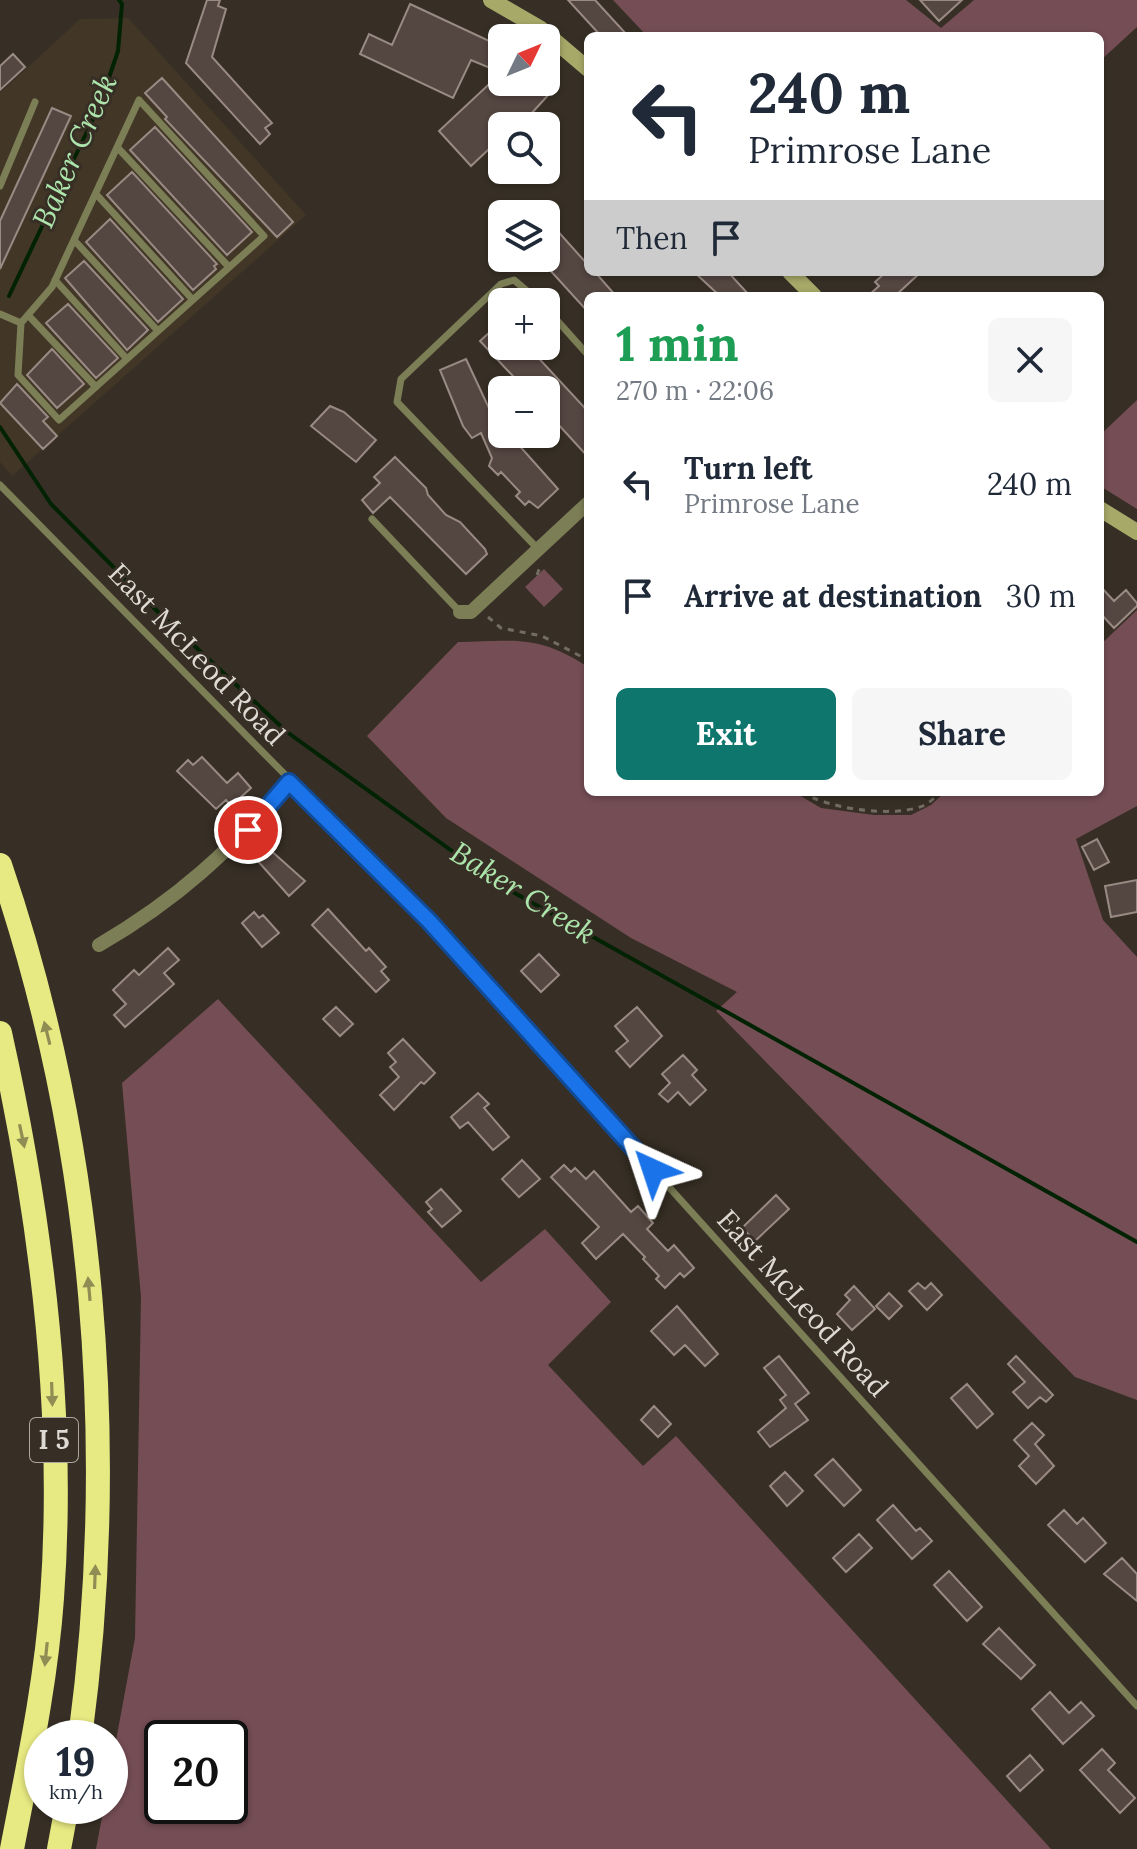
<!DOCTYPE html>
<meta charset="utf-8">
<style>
:root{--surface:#fff;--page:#f6f6f7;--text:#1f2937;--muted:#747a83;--accent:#0f766e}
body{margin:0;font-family:Lora,serif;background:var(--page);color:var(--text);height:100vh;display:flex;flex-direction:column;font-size:30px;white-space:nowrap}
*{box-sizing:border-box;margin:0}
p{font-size:26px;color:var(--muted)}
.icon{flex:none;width:44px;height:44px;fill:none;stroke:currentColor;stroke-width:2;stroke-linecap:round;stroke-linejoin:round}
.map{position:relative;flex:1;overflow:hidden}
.panel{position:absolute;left:584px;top:292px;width:520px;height:504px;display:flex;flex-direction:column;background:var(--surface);border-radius:12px;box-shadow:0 2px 6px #0004}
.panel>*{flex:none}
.hud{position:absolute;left:584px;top:32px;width:520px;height:244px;border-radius:12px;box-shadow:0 2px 6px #0004;background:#fff;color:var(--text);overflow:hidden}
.needle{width:52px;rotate:47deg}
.controls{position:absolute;left:488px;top:24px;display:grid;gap:16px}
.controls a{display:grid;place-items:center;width:72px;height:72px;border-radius:12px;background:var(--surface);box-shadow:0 2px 6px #0004;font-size:40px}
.speed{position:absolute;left:24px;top:1720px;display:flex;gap:16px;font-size:40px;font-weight:700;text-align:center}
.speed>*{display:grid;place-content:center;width:104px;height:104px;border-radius:50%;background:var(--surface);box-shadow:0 2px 6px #0004;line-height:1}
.speed small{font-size:20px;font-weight:400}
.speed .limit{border:4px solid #111;border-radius:12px;background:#fff;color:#111}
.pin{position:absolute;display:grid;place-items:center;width:68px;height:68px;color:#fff;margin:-34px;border:4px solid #fff;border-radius:50%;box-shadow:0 2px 8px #0007}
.me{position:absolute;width:88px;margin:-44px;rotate:318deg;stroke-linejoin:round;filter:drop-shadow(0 0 6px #0008)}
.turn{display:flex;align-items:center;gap:28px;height:168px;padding:0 32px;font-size:36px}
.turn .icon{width:104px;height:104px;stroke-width:2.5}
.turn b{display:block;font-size:56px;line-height:68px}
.then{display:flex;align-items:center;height:76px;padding:0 32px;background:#0003;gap:16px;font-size:30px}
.round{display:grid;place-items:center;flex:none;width:84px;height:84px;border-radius:12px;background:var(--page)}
.head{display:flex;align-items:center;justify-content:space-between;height:136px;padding:0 32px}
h1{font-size:48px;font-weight:800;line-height:60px;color:#1e9e55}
.cta{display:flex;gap:16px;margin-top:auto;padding:16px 32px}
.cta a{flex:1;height:92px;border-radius:12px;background:var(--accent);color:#fff;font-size:32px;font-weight:800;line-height:92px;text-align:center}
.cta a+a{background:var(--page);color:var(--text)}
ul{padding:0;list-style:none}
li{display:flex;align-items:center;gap:24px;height:112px;padding:0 32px}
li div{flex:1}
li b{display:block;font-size:30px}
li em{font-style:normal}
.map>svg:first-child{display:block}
.built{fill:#423727}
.green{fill:#754d55;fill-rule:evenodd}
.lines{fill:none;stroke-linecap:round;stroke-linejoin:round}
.stream{stroke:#022204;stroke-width:4}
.building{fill:#544641;stroke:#998a84;stroke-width:2}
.path{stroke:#726c63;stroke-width:3;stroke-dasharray:6 6;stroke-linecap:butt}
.lane{stroke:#7c7e56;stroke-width:7}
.street{stroke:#7c7e56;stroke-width:14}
.secondary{stroke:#a7a969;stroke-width:16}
.highway{stroke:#e7e982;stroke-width:24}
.oneway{fill:#8f8c54}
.route-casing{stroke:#114b97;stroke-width:20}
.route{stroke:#1a73e8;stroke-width:14}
.labels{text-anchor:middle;stroke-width:6;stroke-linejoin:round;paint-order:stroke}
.shield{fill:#372f25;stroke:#ada7a0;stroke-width:2}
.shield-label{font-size:26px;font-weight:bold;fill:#dfdbd4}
.street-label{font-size:28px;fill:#dfdbd4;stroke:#372f25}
.water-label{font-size:30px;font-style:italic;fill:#ace4ab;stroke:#372f25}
</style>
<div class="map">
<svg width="1137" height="1849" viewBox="0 0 1137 1849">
<rect width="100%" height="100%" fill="#372f25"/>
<path class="built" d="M128,18L306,215L12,476L0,462V93L80,19Z"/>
<path class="green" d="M613,0H906L941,28L974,0H1137V27L1100,61V36H647Z
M1137,400V509L1100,486V435Z
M544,569L563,589L544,607L525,587Z
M1137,610V806L1076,839L1103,920L1137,957V1400L1075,1377L716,1011L737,992L631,938L446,818L367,736L458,642C514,641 538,634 588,667V792H794L821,808L874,815H911L931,805L945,792H1100V645Z
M218,999L481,1282L545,1229L611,1302L548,1365L643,1466L676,1436L1051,1849H96L104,1806H110V1773L135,1638L141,1297L122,1083ZM162,1738H230V1806H162Z"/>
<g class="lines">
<path class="stream" d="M9,296L100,104L118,51L122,4L119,0
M0,427L51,504L159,613L287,732L495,882L1137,1242"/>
</g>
<path class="building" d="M207,0H220L218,6L226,9L212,57L272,123L265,128L270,134L260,144L186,63Z
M568,0H595L628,36H601Z
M920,0H962L939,21Z
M410,4L500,46L490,68L471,60L453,98L360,54L369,34L392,45Z
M13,54L25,67L0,90V66Z
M502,72V82H541L551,92L520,126H502V144L492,153L489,149L471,166L439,131Z
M162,78L293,222L277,237L165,119L167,117L145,93Z
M52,108L71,116L0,269V221Z
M155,127L252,232L227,255L130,150Z
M132,172L217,264L214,266L216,269L193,290L107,195Z
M546,218L588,265V272H595L616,296H588V312L549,269L546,265Z
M110,219L183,299L158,322L86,242Z
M84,261L148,330L127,350L65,278Z
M694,272H728L750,296H720Z
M886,272H921L895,296H868L879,286L875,282Z
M68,304L118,358L96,378L46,323Z
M502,321V346H525L532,351L584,407L588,414V457L546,411V390H526L480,341Z
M52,349L84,384L57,408L27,375Z
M466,359L501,434H509L558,489L538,508L529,501L525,505L516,496L520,492L501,472L498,475L489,466L492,458L481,433L472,438L463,426L440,370Z
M17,384L48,417L43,421L57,436L43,449L0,403Z
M330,406L344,412L376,440L356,462L311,426Z
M395,457L426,488L428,495L446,515L460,522L485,549L487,554L466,574L390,497L373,513L362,500L380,483L374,477Z
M1100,586L1114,601L1126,590L1137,603V606L1114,628L1100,613Z
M202,757L227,783L238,773L251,788L231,806L226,800L216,809L177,771L188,760L193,765Z
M1097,839L1109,862L1094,870L1082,847Z
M268,848L305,881L289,896L256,859Z
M1137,880V912L1111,917L1105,886Z
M328,909L366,951L369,948L386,967L381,971L389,980L376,992L312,925Z
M254,912L259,918L263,915L279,933L262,947L242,923Z
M168,948L179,960L164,973L174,984L125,1027L114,1015L126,1004L113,990L134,970L139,975Z
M539,954L559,975L541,992L521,971Z
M336,1007L353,1024L340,1036L323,1019Z
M637,1007L662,1036L630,1067L616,1051L628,1041L615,1026Z
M403,1039L435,1073L424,1084L421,1082L394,1110L380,1095L399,1077L390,1067L396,1062L388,1053Z
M683,1055L697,1070L692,1075L706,1090L690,1105L678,1092L668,1102L659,1094L670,1083L662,1074Z
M478,1093L489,1104L484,1108L509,1137L493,1150L468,1122L460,1128L451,1117Z
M522,1160L540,1179L519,1197L502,1179Z
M564,1165L571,1172L575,1168L586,1179L594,1171L631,1212L638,1206L653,1223L647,1229L668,1251L674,1245L694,1268L684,1277L680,1273L665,1288L656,1279L659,1276L643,1259L645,1257L623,1234L596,1259L582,1243L599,1227L551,1177Z
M441,1189L461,1211L442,1227L428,1212L432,1209L426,1202Z
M776,1195L789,1209L755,1241L742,1228Z
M918,1283L925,1289L931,1283L942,1295L927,1310L909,1291Z
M854,1286L875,1309L852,1330L837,1314L850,1300L845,1295Z
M889,1293L902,1306L889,1319L876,1306Z
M677,1306L718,1354L705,1366L685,1345L674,1355L651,1331Z
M779,1356L809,1393L795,1404L808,1420L770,1447L758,1432L786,1408L780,1400L786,1395L764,1368Z
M1016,1356L1053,1395L1046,1402L1040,1397L1028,1408L1013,1392L1025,1382L1008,1364Z
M967,1384L993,1414L977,1428L951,1398Z
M654,1406L671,1424L658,1437L641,1420Z
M1032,1423L1044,1435L1035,1444L1054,1466L1036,1484L1019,1466L1029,1456L1014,1440Z
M833,1459L861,1490L844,1506L815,1475Z
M785,1472L803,1491L787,1506L770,1486Z
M893,1505L916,1531L920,1528L932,1541L912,1559L877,1520Z
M1064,1510L1077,1524L1083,1518L1106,1543L1085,1562L1048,1525Z
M859,1534L872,1548L846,1572L833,1558Z
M1122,1558L1137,1574V1601L1104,1574Z
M949,1571L982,1607L967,1621L934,1585Z
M999,1628L1035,1665L1021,1679L983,1644Z
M1050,1692L1069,1713L1081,1702L1094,1716L1063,1744L1032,1709Z
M1102,1749L1115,1763L1108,1770L1135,1798L1120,1813L1080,1770Z
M1030,1755L1043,1770L1020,1791L1007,1776Z"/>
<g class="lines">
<path class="path" d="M537,575L540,567
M488,617L501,628L542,636L588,660
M802,792C829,809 889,817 920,807C929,804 934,798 940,792"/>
<path class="lane" d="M139,100L264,236L59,420L18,375L21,323L52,287Z
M118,148L229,267
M0,186L35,102
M96,194L193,300
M74,240L158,331
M55,280L127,359
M546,308L588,355
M0,314L21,323
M28,315L96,387
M0,485L429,921L1137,1706
M372,519L460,612
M538,549L397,402L401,379L501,284L514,280L540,302"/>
<path class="street" d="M460,612H471L588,503
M99,945C178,899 230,851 289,782"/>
<path class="secondary" d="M491,0L541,29L588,69
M790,272L814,296
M1100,509L1137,532"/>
<path class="highway" d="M0,865C95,1143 119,1447 80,1738
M0,1033C41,1217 66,1409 52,1598C46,1683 28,1766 12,1849
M59,1849L67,1806"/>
</g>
<defs><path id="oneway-solid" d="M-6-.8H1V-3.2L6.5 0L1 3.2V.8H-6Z" transform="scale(2)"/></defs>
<g class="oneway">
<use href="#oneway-solid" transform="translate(47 1033) rotate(-104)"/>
<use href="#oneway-solid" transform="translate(22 1136) rotate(78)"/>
<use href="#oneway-solid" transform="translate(89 1289) rotate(-95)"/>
<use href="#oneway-solid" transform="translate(52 1394) rotate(88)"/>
<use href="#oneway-solid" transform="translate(95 1577) rotate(-88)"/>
<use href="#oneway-solid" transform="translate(46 1654) rotate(96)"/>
</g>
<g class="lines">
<defs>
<path id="route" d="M248,830L289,782L429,921L653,1170"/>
</defs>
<use href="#route" class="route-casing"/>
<use href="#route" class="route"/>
</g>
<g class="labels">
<rect class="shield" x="30" y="1418" width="48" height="44" rx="6"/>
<g class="shield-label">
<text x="54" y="1449">I 5</text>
</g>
<g class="street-label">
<text transform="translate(197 654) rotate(46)" y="10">East McLeod Road</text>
<text transform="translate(803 1303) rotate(48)" y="10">East McLeod Road</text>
</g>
<g class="water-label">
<text transform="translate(75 151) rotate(-66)" y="10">Baker Creek</text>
<text transform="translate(523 893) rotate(32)" y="10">Baker Creek</text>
</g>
</g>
</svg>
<div class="controls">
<a><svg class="needle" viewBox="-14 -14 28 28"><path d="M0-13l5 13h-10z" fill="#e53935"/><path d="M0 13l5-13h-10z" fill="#747a83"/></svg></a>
<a><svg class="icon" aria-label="search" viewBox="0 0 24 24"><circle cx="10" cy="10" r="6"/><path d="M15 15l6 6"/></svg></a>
<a><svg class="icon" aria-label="layers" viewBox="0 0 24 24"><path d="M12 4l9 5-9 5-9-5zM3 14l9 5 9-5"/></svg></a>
<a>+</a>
<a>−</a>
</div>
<div class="speed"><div>19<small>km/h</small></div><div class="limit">20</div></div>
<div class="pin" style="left:248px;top:830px;background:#d93025"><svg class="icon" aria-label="arrive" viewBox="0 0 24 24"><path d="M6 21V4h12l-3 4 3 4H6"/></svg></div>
<svg class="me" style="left:653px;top:1170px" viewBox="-20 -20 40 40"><path d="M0-17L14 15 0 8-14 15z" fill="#1a73e8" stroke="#fff" stroke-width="4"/></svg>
<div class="hud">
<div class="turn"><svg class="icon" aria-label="left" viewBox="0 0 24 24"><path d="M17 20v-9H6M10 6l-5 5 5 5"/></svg><div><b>240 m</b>Primrose Lane</div></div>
<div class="then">Then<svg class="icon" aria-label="arrive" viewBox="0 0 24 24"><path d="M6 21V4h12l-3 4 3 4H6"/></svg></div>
</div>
<section class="panel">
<div class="head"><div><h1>1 min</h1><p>270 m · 22:06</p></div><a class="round"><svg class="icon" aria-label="close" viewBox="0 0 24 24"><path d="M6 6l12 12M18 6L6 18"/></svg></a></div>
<ul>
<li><svg class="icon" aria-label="left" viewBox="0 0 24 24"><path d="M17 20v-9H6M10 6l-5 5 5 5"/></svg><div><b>Turn left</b><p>Primrose Lane</p></div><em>240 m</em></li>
<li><svg class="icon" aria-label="arrive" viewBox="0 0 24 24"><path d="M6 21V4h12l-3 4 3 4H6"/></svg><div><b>Arrive at destination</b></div><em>30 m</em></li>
</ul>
<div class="cta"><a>Exit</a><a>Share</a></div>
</section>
</div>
